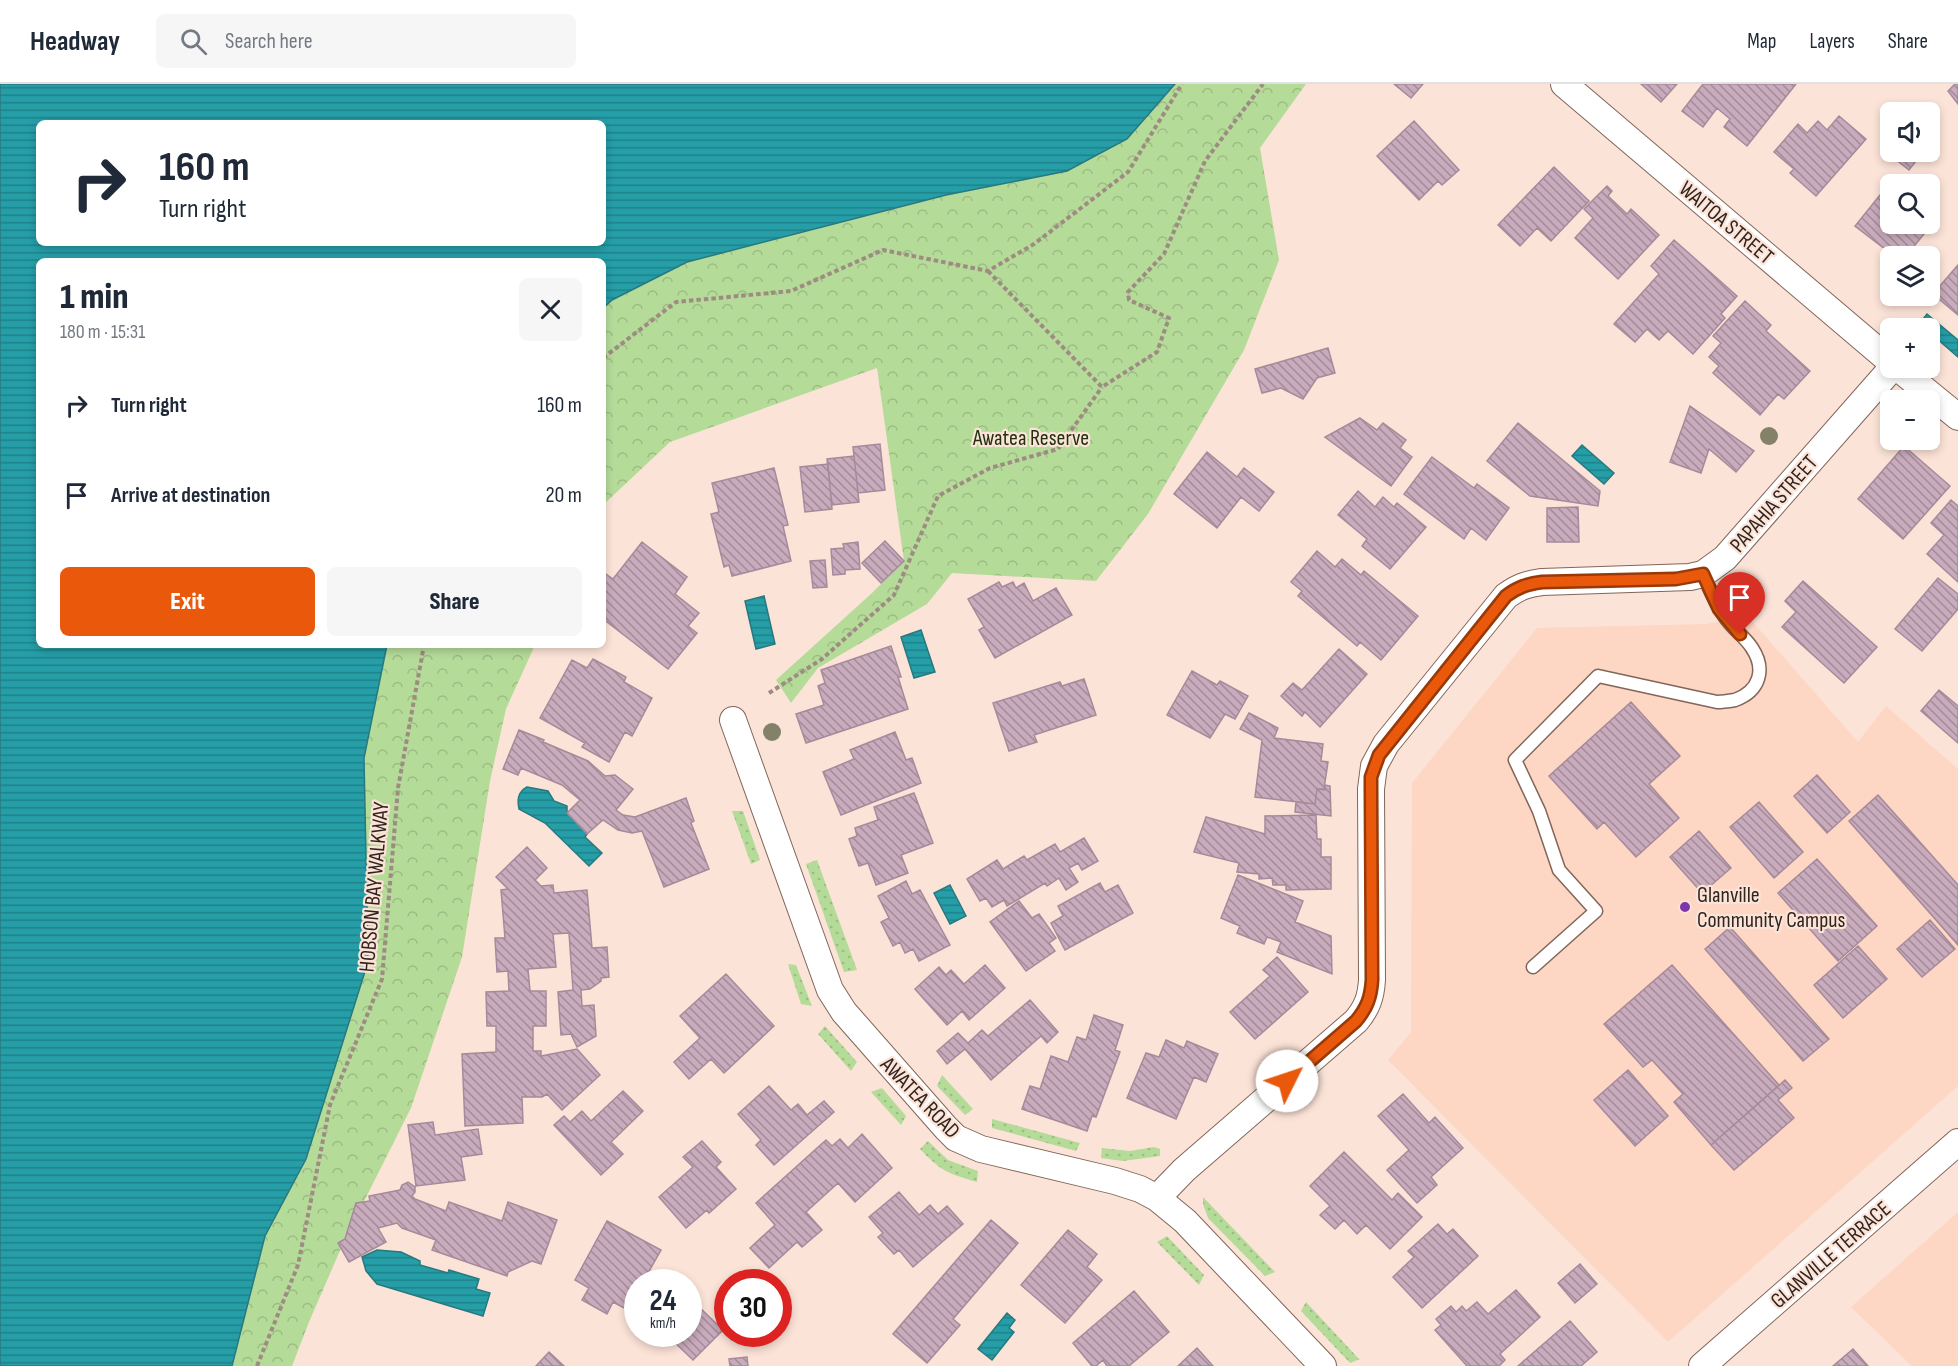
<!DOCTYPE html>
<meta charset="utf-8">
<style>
:root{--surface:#fff;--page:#f6f6f7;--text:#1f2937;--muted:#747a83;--line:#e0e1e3;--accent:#ea580c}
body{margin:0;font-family:"Sofia Sans Condensed",sans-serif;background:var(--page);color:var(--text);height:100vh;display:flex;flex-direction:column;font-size:22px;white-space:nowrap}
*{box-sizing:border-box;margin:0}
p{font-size:20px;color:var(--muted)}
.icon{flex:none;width:33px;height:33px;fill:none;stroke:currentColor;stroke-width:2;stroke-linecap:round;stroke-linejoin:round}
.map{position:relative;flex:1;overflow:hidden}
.sheet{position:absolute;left:36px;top:174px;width:570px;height:390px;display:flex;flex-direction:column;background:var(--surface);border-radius:9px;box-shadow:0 3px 9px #0003}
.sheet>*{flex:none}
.hud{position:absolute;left:36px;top:36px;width:570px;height:126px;border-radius:9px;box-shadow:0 3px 9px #0003;background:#fff;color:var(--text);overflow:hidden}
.tools{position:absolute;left:1880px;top:18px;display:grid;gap:12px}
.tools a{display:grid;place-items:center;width:60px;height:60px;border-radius:9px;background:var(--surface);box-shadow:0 3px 9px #0003;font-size:30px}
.speed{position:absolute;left:624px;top:1185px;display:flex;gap:12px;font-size:30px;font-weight:700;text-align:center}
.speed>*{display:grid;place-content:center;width:78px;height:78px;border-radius:50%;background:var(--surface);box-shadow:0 3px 9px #0003;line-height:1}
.speed small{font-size:15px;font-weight:400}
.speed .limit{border:9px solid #d22;background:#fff;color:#111}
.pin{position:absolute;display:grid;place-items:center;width:51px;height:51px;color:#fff;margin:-62px -26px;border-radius:50% 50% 50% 0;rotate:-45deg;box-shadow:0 0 6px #0007}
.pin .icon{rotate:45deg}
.me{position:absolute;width:66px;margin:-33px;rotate:49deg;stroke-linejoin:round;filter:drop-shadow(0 0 4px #0008)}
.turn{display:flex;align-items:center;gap:21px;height:126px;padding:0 24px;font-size:27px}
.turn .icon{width:78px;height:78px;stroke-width:2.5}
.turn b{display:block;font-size:42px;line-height:51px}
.round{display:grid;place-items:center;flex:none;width:63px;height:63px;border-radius:9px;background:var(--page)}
.head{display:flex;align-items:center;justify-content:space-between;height:102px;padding:0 24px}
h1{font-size:36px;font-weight:800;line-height:45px}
.cta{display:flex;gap:12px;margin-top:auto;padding:12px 24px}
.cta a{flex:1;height:69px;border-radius:9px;background:var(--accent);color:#fff;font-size:24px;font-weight:800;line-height:69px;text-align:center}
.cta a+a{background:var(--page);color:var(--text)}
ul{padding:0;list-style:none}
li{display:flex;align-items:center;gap:18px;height:90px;padding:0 24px}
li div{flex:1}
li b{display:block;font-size:22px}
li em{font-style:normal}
header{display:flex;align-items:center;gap:36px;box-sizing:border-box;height:84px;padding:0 30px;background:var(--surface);border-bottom:2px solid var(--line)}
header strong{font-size:28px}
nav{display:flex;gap:33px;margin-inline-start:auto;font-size:21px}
.search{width:420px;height:54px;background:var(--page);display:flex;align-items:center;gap:15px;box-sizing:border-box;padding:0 21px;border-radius:9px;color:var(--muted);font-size:22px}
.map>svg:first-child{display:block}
.built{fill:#fdd6c4}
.grass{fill:url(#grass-dots)}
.forest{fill:url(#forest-crowns)}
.water{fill:url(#water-rules);stroke:#28797f;stroke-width:1.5;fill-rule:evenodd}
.building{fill:url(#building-back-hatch);stroke:#a68a9b;stroke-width:1.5}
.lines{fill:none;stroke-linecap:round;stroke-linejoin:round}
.lane-casing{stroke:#816659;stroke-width:15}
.street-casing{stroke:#816659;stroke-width:28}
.path{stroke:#9e8b82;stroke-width:4;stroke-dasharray:4.5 3;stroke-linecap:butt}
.lane{stroke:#fff;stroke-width:12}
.street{stroke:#fff;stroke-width:26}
.tree{fill:#838268}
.route-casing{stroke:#983908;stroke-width:15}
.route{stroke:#ea580c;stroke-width:10}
.poi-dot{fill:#7d37aa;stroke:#fce3d7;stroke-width:2}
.labels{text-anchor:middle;stroke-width:4.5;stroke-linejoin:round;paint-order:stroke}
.street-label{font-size:22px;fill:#30241f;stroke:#fce3d7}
.park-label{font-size:22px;fill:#20320e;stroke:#fce3d7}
.poi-label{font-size:22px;fill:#30241f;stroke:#fce3d7;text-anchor:start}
</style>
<header>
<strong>Headway</strong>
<div class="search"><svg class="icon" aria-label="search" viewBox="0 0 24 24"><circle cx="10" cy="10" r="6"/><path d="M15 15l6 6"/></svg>Search here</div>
<nav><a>Map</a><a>Layers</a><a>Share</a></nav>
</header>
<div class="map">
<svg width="1958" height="1282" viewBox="0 0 1958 1282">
<defs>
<pattern id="grass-dots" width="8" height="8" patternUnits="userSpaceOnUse" patternTransform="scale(1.5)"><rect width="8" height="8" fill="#b5db99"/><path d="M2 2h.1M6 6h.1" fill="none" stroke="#9cbc83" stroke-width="1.8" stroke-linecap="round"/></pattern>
<pattern id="forest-crowns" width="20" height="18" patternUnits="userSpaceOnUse" patternTransform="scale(1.5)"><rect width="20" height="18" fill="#b5db99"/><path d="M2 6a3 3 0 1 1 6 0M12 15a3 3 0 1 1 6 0" fill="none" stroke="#9cbc83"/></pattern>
<pattern id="water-rules" width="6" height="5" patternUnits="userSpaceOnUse" patternTransform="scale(1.5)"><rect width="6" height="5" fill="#259ea8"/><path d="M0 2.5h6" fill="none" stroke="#208188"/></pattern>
<pattern id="building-back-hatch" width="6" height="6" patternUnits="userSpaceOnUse" patternTransform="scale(1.5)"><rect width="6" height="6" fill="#c8abbc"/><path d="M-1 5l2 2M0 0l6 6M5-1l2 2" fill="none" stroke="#a38b98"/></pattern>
</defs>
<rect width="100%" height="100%" fill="#fce3d7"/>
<path class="built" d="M1738,521L1858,658L1886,622L1958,685V1002L1668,1258L1388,976L1411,948L1412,699L1537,544L1706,540L1721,537Z
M1958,1128V1282H1912L1851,1223Z"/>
<path class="grass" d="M732,727H743L760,776L751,780Z
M817,776L857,886L844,888L806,780Z
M788,880L796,881L812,922L801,920Z
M825,942L857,978L851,987L818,950Z
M942,991L973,1025L965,1031L937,1002Z
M882,1004L906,1032L901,1041L871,1008Z
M992,1035L1080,1059L1076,1067L992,1044Z
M928,1057L948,1076L978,1087L977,1098C947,1089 942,1088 920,1065Z
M1154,1063L1160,1065V1072L1123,1077L1101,1074L1102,1064L1130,1067Z
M1203,1113L1275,1188L1265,1192L1208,1134L1203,1120Z
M1167,1152L1204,1191L1199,1201L1157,1158Z
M1306,1218L1359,1275H1360L1350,1279L1301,1227Z"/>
<path class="forest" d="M1175,0H1306L1260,64L1279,176L1244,266L1148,430L1096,497L952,489L927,520L818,584L791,619L776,596L872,509L904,477L877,284L670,358L603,421V224L612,216L687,178L946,111L1067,87L1127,55Z
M387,561H535L506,625L490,697L462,873L411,1024L345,1155L309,1238L292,1282H232L265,1152L306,1075L368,878L364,674Z"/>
<path class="water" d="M0,0H1175L1127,55L1067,87L946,111L687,178L612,216L603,224V177H39V561H387L364,674L368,878L306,1075L265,1152L232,1282H0ZM39,39H603V159H39Z
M1927,230L1958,256V273L1929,248V244H1925L1919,240Z
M1582,361L1614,389L1604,400L1572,372Z
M764,512L775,560L756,565L745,517Z
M921,546L935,588L914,594L901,553Z
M527,703L548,707L554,717L567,722V729L587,750L585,753L602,769L589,782L545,739L519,725C517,715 518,708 527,703Z
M950,801L966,832L950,840L934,809Z
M377,1166L401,1168L420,1177V1181L448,1189L449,1186L479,1195L476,1205L490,1209L483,1232L377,1200L366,1187L362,1173Z
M1007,1229L1015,1236L1009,1244L1014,1248L992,1276L978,1265Z"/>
<path class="building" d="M1394,0H1423L1411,14Z
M1641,0H1677L1661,18Z
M1703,0H1796L1747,62L1724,43L1730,35L1717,24L1703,43L1682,27Z
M1955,0H1958V20L1948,7Z
M1839,32L1866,55L1816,112L1790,89L1794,85L1774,68L1798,40L1807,49L1818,37L1827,46Z
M1414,37L1459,86L1442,101L1438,97L1419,116L1377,72Z
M1890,60V68H1923L1909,86L1885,67Z
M1554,83L1589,117L1551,157L1537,144L1520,162L1498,141Z
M1607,102L1612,107L1608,112L1627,130L1631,125L1659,151L1618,195L1575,154L1593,134L1584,125Z
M1884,106L1890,111V140H1923L1929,144L1906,172H1894L1855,142Z
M1674,156L1737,212L1721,230L1725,234L1693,270L1668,247L1659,256L1647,245L1635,258L1614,240L1659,190L1651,182Z
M1958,181V231L1933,210Z
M1745,217L1771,241L1766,247L1810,287L1784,315L1778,310L1760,331L1713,289L1719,282L1709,273L1721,259L1713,252Z
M1328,264L1335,289L1317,294L1303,315L1281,304L1262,309L1255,285Z
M1690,322L1754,367L1736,388L1709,365L1701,389L1670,378Z
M1360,334L1377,346L1383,339L1406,356L1400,364L1412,373L1391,402L1325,353Z
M1518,339L1600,407L1598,422L1530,412L1487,377Z
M880,360L885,406L858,409L853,363Z
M1904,362L1950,402L1903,455L1858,415Z
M1207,368L1237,393L1244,384L1274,408L1259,427L1241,413L1217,444L1174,410Z
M854,372L859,418L832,421L827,375Z
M1432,373L1474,404L1477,400L1509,424L1486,456L1471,444L1464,455L1404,410Z
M828,380L832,425L805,428L800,383Z
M774,384L788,441L783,442L791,477L732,492L729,481L724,483L711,430L719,428L712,399Z
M1358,407L1375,423L1383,413L1394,423L1397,419L1426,443L1390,485L1362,462L1367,455L1338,431Z
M1951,416L1958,422V498L1927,470L1944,451L1931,439Z
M1578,423L1579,458H1547V424Z
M885,457L904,477L881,499L862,479Z
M642,458L687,493L675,510L699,529L688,542L697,549L668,585L603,535V488L613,495Z
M858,458L860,485L845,486V490L833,491L831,465L844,464L843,460Z
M1317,467L1335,483L1342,475L1361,491L1364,487L1418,532L1381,576L1360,558L1357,562L1298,512L1302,507L1291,498Z
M825,476L827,503L813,504L810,477Z
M1938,494L1958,510V525L1922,567L1895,545Z
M1803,497L1877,563L1844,599L1782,543L1796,528L1785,517Z
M999,498L1002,503L1013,498L1016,504L1024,499L1033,517L1056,504L1072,531L995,574L979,546L984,543L968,515Z
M891,562L901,593H898L908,625L806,659L796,630L824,621L818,602L825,599L821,586Z
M1339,565L1367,590L1320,643L1305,628L1302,632L1281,612L1293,599L1302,606Z
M593,575L626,593L624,598L652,614L632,652L625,648L609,678L582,663L585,659L540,634L572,576L587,584Z
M1192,587L1217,601L1220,597L1248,612L1235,635L1225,630L1210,654L1167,631Z
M1084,595L1096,631L1034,651L1037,658L1009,667L993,619L1060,598L1062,602Z
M1939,606L1958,622V659L1921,627Z
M1631,618L1680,672L1649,700L1679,734L1636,773L1604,738L1597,745L1549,692Z
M1249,629L1278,644L1274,654L1323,660L1321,677L1328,678L1324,705H1317L1315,720L1255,713L1262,656L1240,645Z
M519,646L544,656L543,658L588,677L605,692L615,691L633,705L616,726L623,731L635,733L686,714L694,737L691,739L709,785L664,803L642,747L632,749L618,746L603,736L587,750L567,729L580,716L562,701L521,684L518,691L503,685Z
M895,648L906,676L912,674L921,699L841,731L823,688L854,675L850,666Z
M1817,691L1850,728L1827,749L1794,712Z
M1325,701L1330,702L1331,732L1295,728L1296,718L1315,720L1317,705L1325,706Z
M914,709L933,759L901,771L908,789L876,801L868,779L859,782L849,755L857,752L855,744L878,736L874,723Z
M1878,711L1958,801V861L1849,737Z
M1759,718L1803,768L1774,794L1730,743Z
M1316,731L1317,755H1321V773H1331V805L1286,806V801H1273L1272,794L1259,795V790L1237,788L1239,779L1194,768L1206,733L1265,750V732Z
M1699,747L1731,784L1702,809L1670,773Z
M1084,754L1098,777L1082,786L1078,779L1069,784L1078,798L1066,806L1059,794L1047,802L1045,799L1007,822L1004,816L992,823L986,814L980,817L967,795L997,776L1003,785L1024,772L1027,776L1055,760L1060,768Z
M527,763L547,784L535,796L541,802L553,801L554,809L587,806L592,864L607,863L609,893L601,894V897L590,905L581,906L582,922L594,921L596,952L577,963L571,950L561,951L558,908L573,906L569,849L553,850L556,883L528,885L530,907H546V942H533V967H541V972L577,965L600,991L562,1026L547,1010L542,1013H522L523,1039L465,1042L462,970L496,968V942H487L486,908L509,907L508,887L497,888L495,854H505L501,806L508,805L496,793Z
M1817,775L1877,842L1838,877L1778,809Z
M1238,791L1303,817L1295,838L1331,852L1332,890L1277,868L1281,858L1267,853L1264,860L1237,849L1240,842L1221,834Z
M906,797L912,810L920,806L950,861L919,877L913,865L905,869L900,858L893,862L881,838L889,834L878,812Z
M1100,799L1105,808L1118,801L1133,829L1065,866L1051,839L1063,832L1058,822Z
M1019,817L1032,834L1039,830L1056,854L1049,859L1055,867L1026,887L990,838Z
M1930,836L1955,865L1922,893L1897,865Z
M1730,843L1829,955L1803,977L1705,865Z
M1858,862L1887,895L1843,934L1814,901Z
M1277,873L1308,908L1255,955L1230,928L1270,892L1263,886Z
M985,881L1005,904L969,936L962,927L947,941L915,905L939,883L946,891L951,886L964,900Z
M1672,881L1779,1001L1711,1061L1674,1018L1683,1010L1652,976L1643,983L1604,940Z
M726,890L774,942L724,989L711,975L689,995L674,978L700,954L680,932Z
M1030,916L1058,948L1047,959L1041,952L991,996L965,965L947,980L937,967L958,949L968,959L982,946L988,952Z
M1094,931L1123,941L1115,966L1120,968L1096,1033L1092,1032L1087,1047L1022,1025L1030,1002L1040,1005L1051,972L1068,978L1077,953L1086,956Z
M1166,956L1184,964L1187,957L1218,970L1206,998L1194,993L1176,1035L1127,1014L1146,969L1159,973Z
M1628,986L1668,1032L1635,1062L1594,1016Z
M1785,996L1792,1004L1778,1016L1794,1034L1734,1086L1711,1061Z
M769,1002L791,1026L798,1020L807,1031L824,1017L834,1028L774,1081L756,1061L761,1056L738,1030Z
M623,1007L643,1027L611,1058L623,1070L601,1091L554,1041L564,1032L570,1038L582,1027L591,1037Z
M1403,1010L1429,1039L1435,1033L1463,1064L1431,1093L1437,1101L1417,1119L1387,1086L1409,1066L1378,1032Z
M433,1038L435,1051L478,1045L482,1070L461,1073L465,1096L416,1102L408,1041Z
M862,1050L892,1084L855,1118L838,1099L806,1128L822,1146L802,1163L797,1158L769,1184L750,1164L775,1141L756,1119L826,1056L832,1062L840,1055L848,1064Z
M702,1057L721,1078L716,1083L736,1105L709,1129L707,1126L686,1144L659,1113L693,1083L683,1073Z
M1344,1068L1392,1116L1398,1109L1422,1133L1390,1165L1366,1141L1357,1150L1344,1136L1335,1145L1320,1131L1330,1122L1310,1102Z
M408,1098L415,1103V1108L412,1112L415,1115L446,1127L449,1118L502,1137L508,1118L557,1136L541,1180L532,1177L508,1188L507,1192L432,1166L436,1156L402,1144L397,1139L378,1144L386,1158L349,1178L338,1159L345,1155L356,1119L370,1117L369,1112L400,1106L402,1101Z
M899,1108L919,1131L930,1121L938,1130L947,1122L963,1140L913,1183L899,1166L894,1170L878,1153L883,1149L869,1133Z
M991,1136L1018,1159L953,1235L960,1241L927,1279L893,1250Z
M607,1137L661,1166L643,1198H638V1208L628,1226L613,1218L607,1230L582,1216L589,1204L575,1196Z
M1438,1140L1447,1150L1453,1145L1478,1172L1422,1224L1393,1193L1414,1173L1408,1167Z
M1068,1146L1097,1170L1087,1183L1102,1196L1065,1239L1021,1201Z
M1580,1180L1597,1200L1575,1219L1558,1199Z
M1516,1206L1540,1233L1500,1270L1505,1276L1499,1282H1467L1435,1246L1441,1241L1436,1235L1451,1222L1456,1228L1462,1222L1466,1227L1477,1218L1488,1230Z
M1134,1207L1169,1248L1129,1282H1107L1103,1276L1096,1282H1092L1073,1259Z
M688,1217L699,1228L701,1225L723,1246L693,1276L666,1250H688Z
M1570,1237L1597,1268L1581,1282H1518Z
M1197,1264L1213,1282H1178Z
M1853,1265L1868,1282H1833Z
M549,1268L564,1282H536Z
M747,1273L748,1282H730L729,1275Z"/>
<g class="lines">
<defs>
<path id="lane" d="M1533,883L1596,827L1559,786L1539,727L1515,676L1598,592L1717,618C1722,618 1729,617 1735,616C1760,607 1766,585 1752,564C1745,553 1734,546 1727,536C1716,522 1710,506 1703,490"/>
<path id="street" d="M1564,0L1890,277
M1898,284L1958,333
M733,636L830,906L844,928L946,1044L956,1054L981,1065L1115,1097L1140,1105L1157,1114L1185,1137L1323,1282
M1157,1114L1184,1086L1356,937C1367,924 1371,913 1372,896L1371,705L1374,682L1386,660L1506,512C1518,503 1527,500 1542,498L1690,493L1703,490L1725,474L1892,284
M1702,1282L1958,1058"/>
</defs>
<use href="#lane" class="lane-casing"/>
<use href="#street" class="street-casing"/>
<path class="path" d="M988,187L1102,303L1157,268L1169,234L1129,216L1128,208L1164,170L1205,77L1263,0
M603,274L676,218L791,207L883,166L988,187L1034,160L1128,88L1182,0
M769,609L822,575L894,511L938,412L990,384L1058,365L1102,303
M257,1282L298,1181L330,1021L382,895L398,704L424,561"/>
<use href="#lane" class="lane"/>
<use href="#street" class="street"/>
</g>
<g class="tree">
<circle cx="1769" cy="352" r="9"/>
<circle cx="772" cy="648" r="9"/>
</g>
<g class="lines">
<defs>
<path id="route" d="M1287,997L1356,937C1367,924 1371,913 1372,896L1371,705V693L1379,671L1506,512C1518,503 1527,500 1542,498L1676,495L1703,490L1719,525L1740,550"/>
</defs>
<use href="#route" class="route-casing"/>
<use href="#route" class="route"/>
</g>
<circle class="poi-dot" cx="1685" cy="823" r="6"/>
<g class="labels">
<g class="street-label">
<text transform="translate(1727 138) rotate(40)" y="8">WAITOA STREET</text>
<text transform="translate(1773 419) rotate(-49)" y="8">PAPAHIA STREET</text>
<text transform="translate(373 803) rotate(-85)" y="8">HOBSON BAY WALKWAY</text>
<text transform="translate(921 1013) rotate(46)" y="8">AWATEA ROAD</text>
<text transform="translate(1830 1170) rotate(-41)" y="8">GLANVILLE TERRACE</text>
</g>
<g class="park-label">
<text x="1031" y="361">Awatea Reserve</text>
</g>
<g class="poi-label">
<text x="1697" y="818">Glanville<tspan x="1697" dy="25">Community Campus</tspan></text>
</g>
</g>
</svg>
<div class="tools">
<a><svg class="icon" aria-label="sound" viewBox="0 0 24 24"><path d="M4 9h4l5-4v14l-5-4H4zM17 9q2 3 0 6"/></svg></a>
<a><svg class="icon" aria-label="search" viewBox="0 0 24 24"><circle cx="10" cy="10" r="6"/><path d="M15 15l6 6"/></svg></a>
<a><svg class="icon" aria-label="layers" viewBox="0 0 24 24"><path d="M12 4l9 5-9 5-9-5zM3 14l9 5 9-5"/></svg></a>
<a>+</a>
<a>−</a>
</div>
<div class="speed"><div>24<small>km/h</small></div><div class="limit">30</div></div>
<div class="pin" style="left:1740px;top:550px;background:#d93025"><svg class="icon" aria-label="arrive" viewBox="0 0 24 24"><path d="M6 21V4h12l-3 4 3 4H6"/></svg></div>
<svg class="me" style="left:1287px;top:997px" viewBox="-20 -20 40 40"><circle r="19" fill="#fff"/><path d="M0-13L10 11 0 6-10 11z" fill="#ea580c"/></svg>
<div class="hud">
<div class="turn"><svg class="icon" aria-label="right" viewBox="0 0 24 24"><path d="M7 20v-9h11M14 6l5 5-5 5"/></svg><div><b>160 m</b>Turn right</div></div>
</div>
<section class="sheet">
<div class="head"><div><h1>1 min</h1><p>180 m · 15:31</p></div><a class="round"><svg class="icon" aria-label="close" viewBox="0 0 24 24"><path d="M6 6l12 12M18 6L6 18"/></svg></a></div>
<ul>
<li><svg class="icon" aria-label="right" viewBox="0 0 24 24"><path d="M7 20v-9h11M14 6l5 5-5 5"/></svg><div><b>Turn right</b></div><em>160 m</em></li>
<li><svg class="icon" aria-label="arrive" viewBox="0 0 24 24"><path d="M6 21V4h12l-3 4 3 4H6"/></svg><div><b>Arrive at destination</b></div><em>20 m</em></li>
</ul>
<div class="cta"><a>Exit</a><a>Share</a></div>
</section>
</div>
